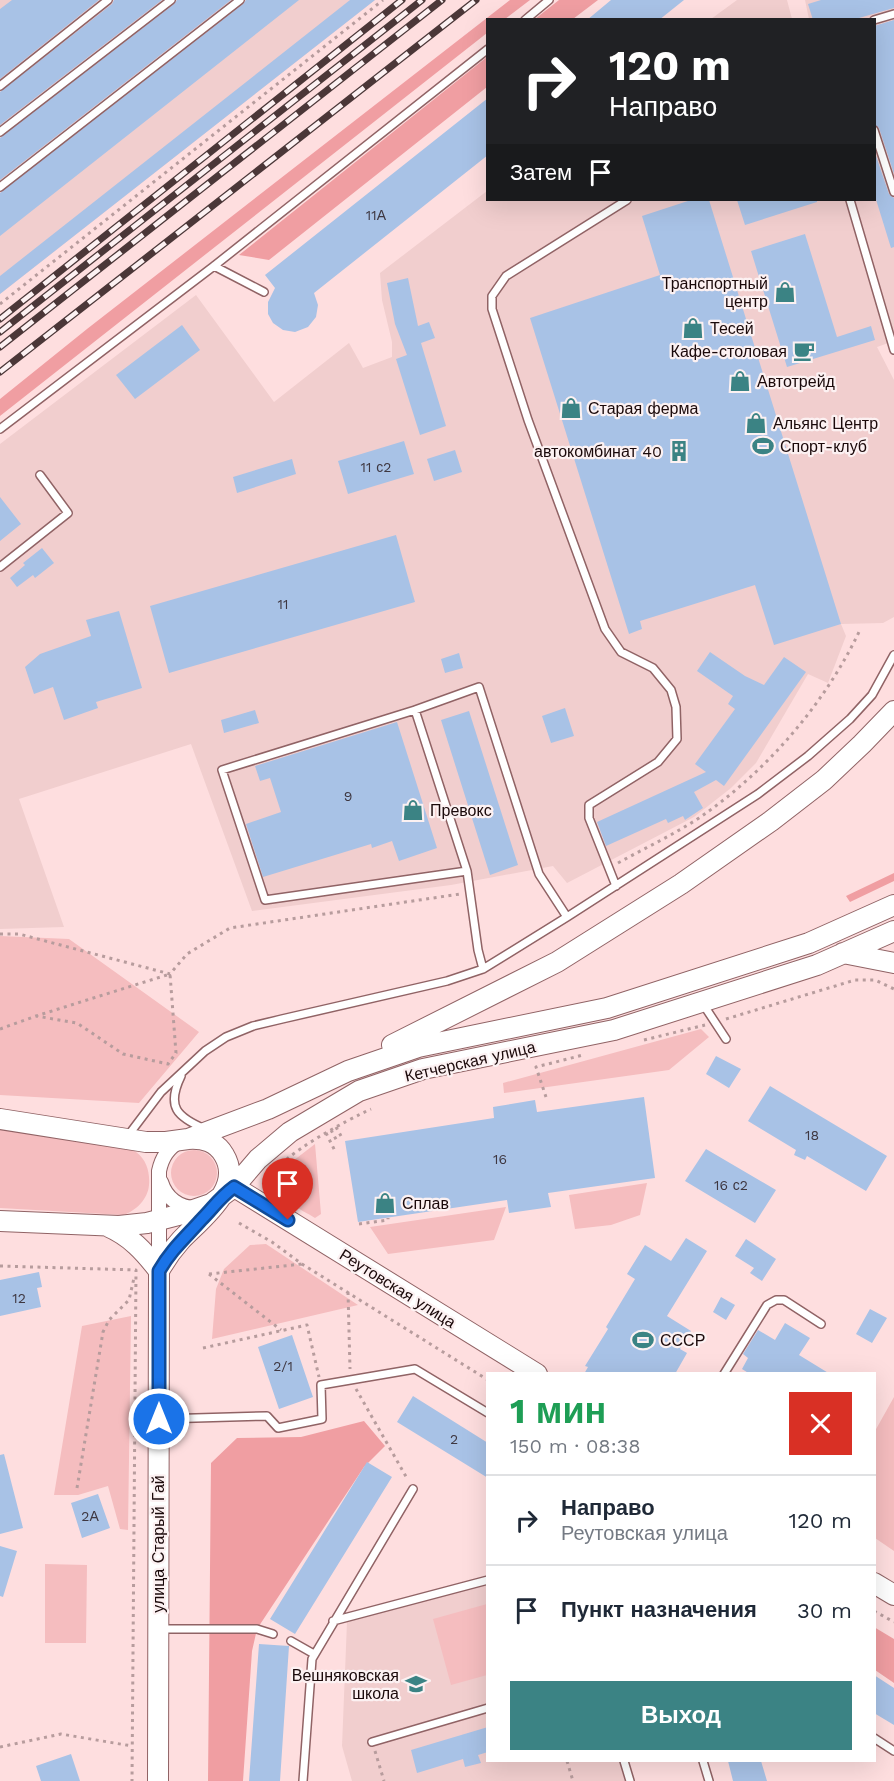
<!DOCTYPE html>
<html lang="ru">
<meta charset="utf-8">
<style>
:root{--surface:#fff;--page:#f2f2f3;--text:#1f2937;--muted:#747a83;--line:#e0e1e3;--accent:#3b8384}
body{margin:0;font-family:"Work Sans",sans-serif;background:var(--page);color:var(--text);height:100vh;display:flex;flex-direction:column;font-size:22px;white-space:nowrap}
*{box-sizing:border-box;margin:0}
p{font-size:20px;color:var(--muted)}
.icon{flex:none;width:33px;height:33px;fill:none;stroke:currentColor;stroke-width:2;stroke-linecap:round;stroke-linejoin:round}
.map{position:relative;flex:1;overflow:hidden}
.sheet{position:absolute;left:486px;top:1372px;width:390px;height:390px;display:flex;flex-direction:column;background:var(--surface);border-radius:0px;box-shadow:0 6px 24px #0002}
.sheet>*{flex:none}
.banner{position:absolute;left:486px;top:18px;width:390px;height:183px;border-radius:0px;box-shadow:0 6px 24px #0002;background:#202124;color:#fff;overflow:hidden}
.pin{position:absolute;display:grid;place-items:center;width:51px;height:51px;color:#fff;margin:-62px -26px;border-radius:50% 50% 50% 0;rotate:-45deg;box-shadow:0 0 6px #0007}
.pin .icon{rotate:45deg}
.me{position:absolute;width:66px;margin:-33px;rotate:0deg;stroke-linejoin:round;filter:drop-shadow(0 0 4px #0008)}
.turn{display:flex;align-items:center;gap:21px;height:126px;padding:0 24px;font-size:27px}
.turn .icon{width:78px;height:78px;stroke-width:2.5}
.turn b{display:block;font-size:42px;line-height:51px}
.then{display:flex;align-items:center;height:57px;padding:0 24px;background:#0003;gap:12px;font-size:22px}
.round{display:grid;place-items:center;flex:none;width:63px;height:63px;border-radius:0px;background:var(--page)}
.head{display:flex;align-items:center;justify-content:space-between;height:102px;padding:0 24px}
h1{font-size:36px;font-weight:700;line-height:45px;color:#1e9e55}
.button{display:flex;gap:12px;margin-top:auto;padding:12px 24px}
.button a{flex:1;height:69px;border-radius:0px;background:var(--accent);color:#fff;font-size:24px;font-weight:700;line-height:69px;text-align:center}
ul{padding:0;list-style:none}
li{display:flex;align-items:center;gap:18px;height:90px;padding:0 24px;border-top:2px solid var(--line)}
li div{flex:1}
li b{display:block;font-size:22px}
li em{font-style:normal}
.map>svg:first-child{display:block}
.built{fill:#f1cece}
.green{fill:#f5bdbf}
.forest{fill:#f09ea2}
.building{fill:#a8c2e6}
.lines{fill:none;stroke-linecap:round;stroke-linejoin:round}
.lane-casing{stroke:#906365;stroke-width:10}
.street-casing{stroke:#906365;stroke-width:16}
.secondary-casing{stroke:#906365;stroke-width:22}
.path{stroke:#b79c9d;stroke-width:3;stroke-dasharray:3 4.5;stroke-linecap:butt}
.lane{stroke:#fff;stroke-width:7}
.street{stroke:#fff;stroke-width:14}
.secondary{stroke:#fff;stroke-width:20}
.rail-casing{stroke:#4b3738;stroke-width:7}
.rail{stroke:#fcf1f2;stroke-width:4.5;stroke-dasharray:14;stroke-linecap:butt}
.route-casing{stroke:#114b97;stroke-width:15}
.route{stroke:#1a73e8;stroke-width:10}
.labels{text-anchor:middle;stroke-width:4.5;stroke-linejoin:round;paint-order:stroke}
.number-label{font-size:14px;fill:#3e3741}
.poi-label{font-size:16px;fill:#1a090a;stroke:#fcf1f2;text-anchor:start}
.street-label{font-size:16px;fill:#1a090a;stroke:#fcf1f2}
</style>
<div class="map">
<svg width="894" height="1781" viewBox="0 0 894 1781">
<rect width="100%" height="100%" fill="#fededf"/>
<path class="built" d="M0,0H375L0,294Z
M737,0H787L792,19H711Z
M805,0H894V341L877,347L894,380V617L883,623L841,624L846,636L828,683L808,674L756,763L731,788L694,817L567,883L553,866L451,885L252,911L191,744L19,799L64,927L0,929V444L196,295L274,402L349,343L363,368L392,357V342L382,300L380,273L487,191L488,200H874V20L809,19Z
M487,1584L488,1761H619L625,1781H352L342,1746L347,1622Z"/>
<path class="green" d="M0,936L69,939L199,1032L139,1103L0,1095Z
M701,1029L709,1037L669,1070L504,1093L503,1083Z
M0,1129C39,1132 77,1134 115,1144C122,1146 130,1148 136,1152C147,1160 150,1173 149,1185C148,1199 136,1211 123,1215L0,1208Z
M315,1144L321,1214L315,1218C301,1209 278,1200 273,1183L276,1174Z
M171 1173a23 23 0 1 1 46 0a23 23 0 1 1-46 0Z
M647,1183L640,1215L611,1225L575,1229L569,1195Z
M506,1207L494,1240L388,1254L370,1227Z
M266,1244L358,1305L212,1339L216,1289L224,1269L250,1245Z
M131,1316L128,1530L120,1529L108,1486L78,1495H54L82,1326Z
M894,1397V1551L875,1538V1431Z
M45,1564L87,1565L86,1643H45Z
M487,1604V1675L451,1685L433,1619Z"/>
<path class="forest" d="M510,0H530L505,19L488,20L487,33L0,416V399L87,329Z
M559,0H598L573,19H535Z
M487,57V87L269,260L239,255Z
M894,873V881L850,902L846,896Z
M364,1421L385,1446L364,1467L257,1629L252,1651L243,1781H208L211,1463L237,1438L301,1437Z
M874,1627L894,1639V1683L875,1670Z"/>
<path class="building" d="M12,0H99L0,79V9Z
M114,0H162L0,125V92L112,4Z
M177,0H231L0,180V138L174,4Z
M246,0H299L0,236V193L243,4Z
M350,0H375L0,294V276Z
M611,0H684L659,20H587Z
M821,0H894V8L852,20H813L808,4Z
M894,20V174L879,128L874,124V26Z
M488,98V155L314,293L318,305L316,317L308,327L295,332L283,330L273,323L268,314V302L275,288L265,275Z
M874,150L889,194L894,198V247L891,248L874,193Z
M691,200H709L841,624L774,645L755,585L640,621L642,629L629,634L530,318L660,275L642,216Z
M737,200H817V202L745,225Z
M805,234L837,337L871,326L875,340L787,367L751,251Z
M408,278L418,326L429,322L435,338L421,343L446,426L420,435L396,359L407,355L395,324L387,283Z
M182,325L200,350L135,399L116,375Z
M404,441L414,474L348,494L338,461Z
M455,450L462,472L434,481L427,459Z
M292,459L296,474L237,493L233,477Z
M0,497L21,524L0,541Z
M396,535L415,602L169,673L150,606Z
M42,548L54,563L35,578L33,575L17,587L10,578L25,565L23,563Z
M119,611L142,688L96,702L98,708L64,720L53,687L34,694L25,667L40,654L91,636L86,620Z
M710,652L745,676L764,685L784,657L806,672L724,786L716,780L694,792L703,808L685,820L683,816L668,823L666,819L606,846L597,822L706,772L695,764L735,709L728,704L733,696L697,671Z
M459,653L463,668L445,673L441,659Z
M565,708L574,736L551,743L542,716Z
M255,710L259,723L224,733L221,720Z
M469,711L518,865L490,875L441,720Z
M397,722L437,848L399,861L392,841L372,848L371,844L263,877L246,824L281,812L270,778L260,781L255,766Z
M716,1056L741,1069L729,1088L706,1074Z
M770,1086L887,1156L866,1191L807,1156L805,1160L794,1155L796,1150L748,1121Z
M644,1097L655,1178L548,1193L551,1207L509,1213L507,1200L358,1222L345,1141L494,1118L493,1107L535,1100L537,1112Z
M706,1149L776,1190L755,1223L685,1181Z
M686,1238L707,1251L667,1316L691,1331L680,1349L687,1353L675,1374H584L588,1367L585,1366L608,1329L606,1327L635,1279L627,1274L645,1245L671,1261Z
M746,1239L776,1259L762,1281L750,1273L754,1268L735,1256Z
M39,1272L42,1287L37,1288L41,1307L0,1316V1280Z
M721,1297L735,1305L726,1320L713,1312Z
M870,1309L887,1318L872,1343L856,1334Z
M785,1323L810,1338L799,1355L830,1374H750L742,1369L748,1358L743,1354L758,1330L775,1340Z
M292,1335L313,1397L279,1409L258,1347Z
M413,1396L488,1443V1478L397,1422Z
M4,1454L23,1528L0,1534V1455Z
M367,1462L392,1477L295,1634L270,1619Z
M98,1494L110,1528L82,1538L71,1503Z
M0,1546L17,1551L3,1597L0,1596Z
M259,1644L289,1646L280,1781H249Z
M874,1675L894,1688V1725L874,1713Z
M488,1727V1752L478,1755L481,1763L465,1767L463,1759L417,1773L411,1750Z
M71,1754L80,1781H41L36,1766Z
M728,1761H761L767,1781H733Z"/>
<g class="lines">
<defs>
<path id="lane" d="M525,20L549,0
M874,20L894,14
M0,86L108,0
M874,130L894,192
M0,132L171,0
M0,187L240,0
M850,200L894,350
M214,266L264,292
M0,429L214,266L488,49
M0,567L68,513L40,475
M415,710L479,687L539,874L567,917
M467,871L265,900L222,770L415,710L467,871L478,950L483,969
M616,886L589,818V805L658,762L677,739L676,707L671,690L653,668L621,652L605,629L528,420L492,309V296L506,276L627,200
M703,1004L726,1039
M181,1076C166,1107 177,1117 205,1129
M127,1137L161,1092L205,1051L226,1037L253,1026L282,1019L447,981L483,969L567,917L758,794L808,756L850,719L872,695L894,655
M724,1374L767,1305L776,1300H784L821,1324
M161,1419L267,1416L278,1428L322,1419L321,1385L415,1369L488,1413
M333,1621L488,1580
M161,1629H257L273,1634
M291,1641L314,1654
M874,1738L894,1751
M372,1742L488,1708
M624,1761L630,1781
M703,1761L709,1781
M303,1781L312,1659L413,1489"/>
<path id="street" d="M161,1182C166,1198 179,1208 196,1208
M159,1269V1171C162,1157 168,1148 180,1141"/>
<path id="secondary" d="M843,953L894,963
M392,1045L557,962L681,884L771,821L824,780L862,744L894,711
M0,1119L146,1142H166L188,1139L268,1109L348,1071L418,1047L607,1008L809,943L894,905
M228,1183L537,1374
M0,1221L119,1226L147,1223L182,1214L211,1204L234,1187L258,1159L290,1132L359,1091L423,1069L614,1030L817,965L894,931
M107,1226C130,1236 144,1251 159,1271
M874,1583L894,1595
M158,1781L159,1271C165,1260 172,1250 181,1240C201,1219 244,1188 224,1155C216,1141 203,1138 188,1139"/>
</defs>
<use href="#lane" class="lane-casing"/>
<use href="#street" class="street-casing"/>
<use href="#secondary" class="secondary-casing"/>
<path class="path" d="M0,304L383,0
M618,863C645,848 673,835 699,818C766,772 824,705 859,632
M0,934H19L170,974L187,954L230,928L460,894
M726,1019L855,980H875L894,989
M0,1029L36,1016L77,1023L123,1054L168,1064L176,1053L170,974L36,1016
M644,1040L705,1025
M546,1097L536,1067L583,1055
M336,1127L341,1136
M331,1130L338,1143
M326,1133L335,1151
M273,1190C271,1186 269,1182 271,1177C279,1156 349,1119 371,1109
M239,1223L272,1242L302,1264L488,1380
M359,1224L388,1220V1218
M0,1266L136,1270L132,1781
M209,1274L302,1264
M209,1274L281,1330
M348,1292L350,1369
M203,1348L307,1325L319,1377
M356,1389L408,1480
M77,1488L103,1332L109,1320L129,1300L134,1278
M874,1611L894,1622
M0,1747L61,1734L132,1746
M375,1751L384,1781
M567,1761L573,1781"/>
<use href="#lane" class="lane"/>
<use href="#street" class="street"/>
<use href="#secondary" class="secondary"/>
<defs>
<path id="rail" d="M0,319L402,0
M0,332L422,0
M0,347L442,0
M0,372L476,0"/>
</defs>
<use href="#rail" class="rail-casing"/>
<use href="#rail" class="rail"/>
</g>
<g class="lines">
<defs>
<path id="route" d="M159,1419V1271C171,1250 185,1238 201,1220C214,1207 219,1198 234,1187L288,1220"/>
</defs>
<use href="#route" class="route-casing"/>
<use href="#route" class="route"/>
</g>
<defs>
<symbol id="shop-bare" viewBox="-9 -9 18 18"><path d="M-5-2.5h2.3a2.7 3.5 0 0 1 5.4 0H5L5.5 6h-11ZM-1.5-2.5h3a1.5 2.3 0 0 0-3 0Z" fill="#3b8384" stroke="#fcf1f2" stroke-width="2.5" paint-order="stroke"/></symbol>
<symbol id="cafe-bare" viewBox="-9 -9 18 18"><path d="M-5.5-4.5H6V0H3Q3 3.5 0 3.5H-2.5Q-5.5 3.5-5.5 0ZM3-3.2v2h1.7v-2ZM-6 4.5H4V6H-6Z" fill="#3b8384" stroke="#fcf1f2" stroke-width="2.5" paint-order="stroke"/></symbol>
<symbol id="stadium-bare" viewBox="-9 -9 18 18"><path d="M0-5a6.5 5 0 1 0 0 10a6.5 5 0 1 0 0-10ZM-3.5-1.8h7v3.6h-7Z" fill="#3b8384" stroke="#fcf1f2" stroke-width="2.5" paint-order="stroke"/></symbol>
<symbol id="building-bare" viewBox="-9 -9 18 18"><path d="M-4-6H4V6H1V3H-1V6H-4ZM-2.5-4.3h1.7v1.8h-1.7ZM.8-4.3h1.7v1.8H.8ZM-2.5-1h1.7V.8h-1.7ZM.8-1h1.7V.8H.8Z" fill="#3b8384" stroke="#fcf1f2" stroke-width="2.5" paint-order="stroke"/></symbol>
<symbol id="school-bare" viewBox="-9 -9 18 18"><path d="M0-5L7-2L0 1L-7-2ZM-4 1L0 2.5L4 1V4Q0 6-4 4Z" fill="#3b8384" stroke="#fcf1f2" stroke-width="2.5" paint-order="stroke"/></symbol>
</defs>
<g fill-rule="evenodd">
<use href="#shop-bare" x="770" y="277" width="30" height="30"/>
<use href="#shop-bare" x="678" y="313" width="30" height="30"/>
<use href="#cafe-bare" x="789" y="336" width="30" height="30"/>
<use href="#shop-bare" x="725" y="366" width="30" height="30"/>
<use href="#shop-bare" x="556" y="393" width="30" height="30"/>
<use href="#shop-bare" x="741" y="408" width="30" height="30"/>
<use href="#stadium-bare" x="748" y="431" width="30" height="30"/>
<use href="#building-bare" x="664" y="436" width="30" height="30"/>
<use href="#shop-bare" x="398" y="795" width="30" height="30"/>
<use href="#shop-bare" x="370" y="1188" width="30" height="30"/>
<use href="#stadium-bare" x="628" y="1325" width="30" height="30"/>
<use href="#school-bare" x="401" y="1669" width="30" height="30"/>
</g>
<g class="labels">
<g class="number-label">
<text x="376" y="220">11А</text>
<text x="376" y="472">11 с2</text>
<text x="283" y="609">11</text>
<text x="348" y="801">9</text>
<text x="812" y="1140">18</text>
<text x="500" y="1164">16</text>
<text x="731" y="1190">16 с2</text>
<text x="19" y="1303">12</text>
<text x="283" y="1371">2/1</text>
<text x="454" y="1444">2</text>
<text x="90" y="1521">2А</text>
</g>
<g class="poi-label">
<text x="768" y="289" text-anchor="end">Транспортный<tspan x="768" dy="18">центр</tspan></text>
<text x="710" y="334">Тесей</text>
<text x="787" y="357" text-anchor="end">Кафе-столовая</text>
<text x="757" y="387">Автотрейд</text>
<text x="588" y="414">Старая ферма</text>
<text x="773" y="429">Альянс Центр</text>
<text x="780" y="452">Спорт-клуб</text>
<text x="662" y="457" text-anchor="end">автокомбинат 40</text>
<text x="430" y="816">Превокс</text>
<text x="402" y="1209">Сплав</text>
<text x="660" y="1346">СССР</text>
<text x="399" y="1681" text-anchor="end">Вешняковская<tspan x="399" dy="18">школа</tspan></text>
</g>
<g class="street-label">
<text transform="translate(470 1061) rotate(-13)" y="6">Кетчерская улица</text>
<text transform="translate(398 1288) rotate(32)" y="6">Реутовская улица</text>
<text transform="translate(158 1544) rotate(-90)" y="6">улица Старый Гай</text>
</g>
</g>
</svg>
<div class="pin" style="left:288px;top:1220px;background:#d93025"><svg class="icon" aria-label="arrive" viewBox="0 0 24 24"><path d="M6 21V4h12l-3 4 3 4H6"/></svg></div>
<svg class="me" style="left:159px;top:1419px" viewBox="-20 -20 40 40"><circle r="17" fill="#1a73e8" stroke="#fff" stroke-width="3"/><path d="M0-11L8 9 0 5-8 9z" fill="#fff"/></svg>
<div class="banner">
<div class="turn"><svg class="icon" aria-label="right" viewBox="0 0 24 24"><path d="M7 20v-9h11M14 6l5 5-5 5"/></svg><div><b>120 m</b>Направо</div></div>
<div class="then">Затем<svg class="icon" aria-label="arrive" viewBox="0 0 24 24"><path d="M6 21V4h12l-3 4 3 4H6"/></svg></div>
</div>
<section class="sheet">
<div class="head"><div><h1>1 мин</h1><p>150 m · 08:38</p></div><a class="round" style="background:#d93025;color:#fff"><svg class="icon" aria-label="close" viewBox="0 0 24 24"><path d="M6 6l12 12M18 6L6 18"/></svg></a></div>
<ul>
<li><svg class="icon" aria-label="right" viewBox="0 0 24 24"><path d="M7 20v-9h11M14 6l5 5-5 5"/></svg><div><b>Направо</b><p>Реутовская улица</p></div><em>120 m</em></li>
<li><svg class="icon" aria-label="arrive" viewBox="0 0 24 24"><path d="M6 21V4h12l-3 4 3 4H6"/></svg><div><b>Пункт назначения</b></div><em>30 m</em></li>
</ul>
<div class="button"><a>Выход</a></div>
</section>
</div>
